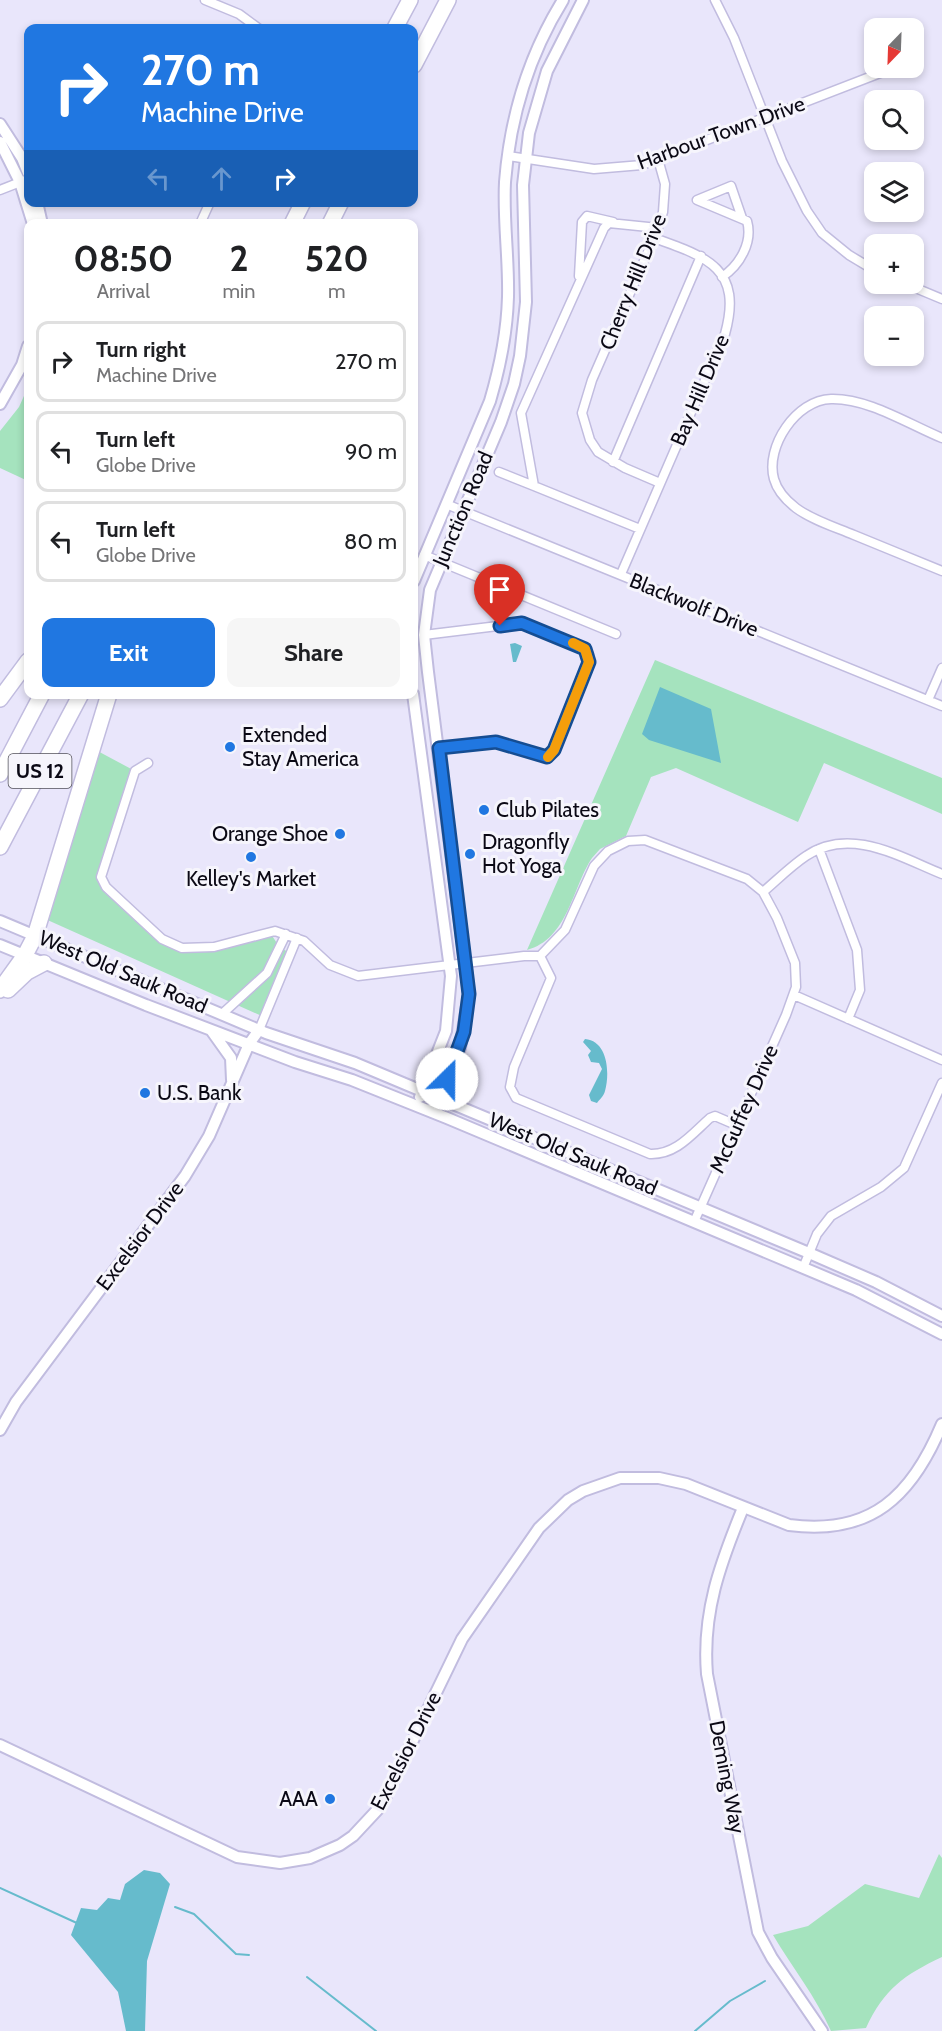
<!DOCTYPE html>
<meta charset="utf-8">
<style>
:root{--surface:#fff;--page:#f6f6f6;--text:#202124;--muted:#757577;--line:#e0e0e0;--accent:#2077e1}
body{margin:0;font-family:Cabin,sans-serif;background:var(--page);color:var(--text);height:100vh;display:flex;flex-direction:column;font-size:22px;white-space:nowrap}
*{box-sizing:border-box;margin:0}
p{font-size:20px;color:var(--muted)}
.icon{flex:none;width:33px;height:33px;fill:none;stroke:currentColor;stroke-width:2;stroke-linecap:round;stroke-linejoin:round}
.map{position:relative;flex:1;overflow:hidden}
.sheet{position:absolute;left:24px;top:219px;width:394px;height:480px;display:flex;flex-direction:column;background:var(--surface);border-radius:12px;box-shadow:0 3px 9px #0003}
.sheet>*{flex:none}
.banner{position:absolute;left:24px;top:24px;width:394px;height:183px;border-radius:12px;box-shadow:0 3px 9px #0003;background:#2077e1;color:#fff;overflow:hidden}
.needle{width:39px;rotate:203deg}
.fabs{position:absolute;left:864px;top:18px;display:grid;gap:12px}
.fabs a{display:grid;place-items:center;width:60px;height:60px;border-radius:12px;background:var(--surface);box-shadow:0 3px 9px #0003;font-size:30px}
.pin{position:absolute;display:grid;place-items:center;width:51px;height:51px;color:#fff;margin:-62px -26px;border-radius:50% 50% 50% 0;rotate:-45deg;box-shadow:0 0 6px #0007}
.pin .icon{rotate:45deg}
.me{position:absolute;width:66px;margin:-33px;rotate:23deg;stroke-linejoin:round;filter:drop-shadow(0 0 4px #0008)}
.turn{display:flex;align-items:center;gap:21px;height:126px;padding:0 18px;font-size:27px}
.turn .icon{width:78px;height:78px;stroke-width:2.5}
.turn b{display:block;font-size:42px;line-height:51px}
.lanes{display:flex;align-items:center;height:57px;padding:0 18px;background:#0003;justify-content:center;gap:30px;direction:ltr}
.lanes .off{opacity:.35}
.eta{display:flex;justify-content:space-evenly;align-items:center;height:102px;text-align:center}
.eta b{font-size:36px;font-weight:800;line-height:42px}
.primary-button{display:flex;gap:12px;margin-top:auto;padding:12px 18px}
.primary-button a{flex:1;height:69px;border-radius:12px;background:var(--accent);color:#fff;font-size:24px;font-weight:800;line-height:69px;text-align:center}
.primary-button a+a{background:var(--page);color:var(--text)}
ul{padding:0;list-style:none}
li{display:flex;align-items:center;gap:18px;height:81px;margin:0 12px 9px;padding:0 6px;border:3px solid var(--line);border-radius:12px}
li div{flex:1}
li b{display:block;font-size:22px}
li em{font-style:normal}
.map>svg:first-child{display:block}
.green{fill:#a5e3be}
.water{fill:#6bc}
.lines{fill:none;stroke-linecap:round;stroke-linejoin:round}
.stream{stroke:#6bc;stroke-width:2}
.minor-casing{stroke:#c1bcdf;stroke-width:11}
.tertiary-casing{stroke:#c1bcdf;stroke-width:14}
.motorway-casing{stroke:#c1bcdf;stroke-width:18}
.minor{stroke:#fff;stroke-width:8}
.tertiary{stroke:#fff;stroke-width:10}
.motorway{stroke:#fff;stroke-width:15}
.route-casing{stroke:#154d92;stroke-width:15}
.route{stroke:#2077e1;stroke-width:10}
.slow{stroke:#f59e0b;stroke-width:10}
.poi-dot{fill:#2077e1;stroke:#f6f5fc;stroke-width:2}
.labels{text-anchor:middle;stroke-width:6;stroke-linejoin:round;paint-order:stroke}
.shield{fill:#f6f5fc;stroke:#52505a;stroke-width:1.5}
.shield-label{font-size:20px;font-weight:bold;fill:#0b0915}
.street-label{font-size:21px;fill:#0b0915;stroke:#f6f5fc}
.poi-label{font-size:21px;fill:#0b0915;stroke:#f6f5fc;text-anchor:start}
</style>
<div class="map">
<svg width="942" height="2031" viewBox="0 0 942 2031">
<rect width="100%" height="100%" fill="#e9e6fb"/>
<path class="green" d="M28,387V481L0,468V431L19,407Z
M655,660L942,778V814L824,763L798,822L676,768L651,777L626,836L600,849L592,858C572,888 568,939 527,950Z
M92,748L135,771L101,876L162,939L197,949L269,931L280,948L291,953L264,1017L43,918Z
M939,1854L942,1858V1957C904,1975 884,1989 866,2028L831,2031C816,1997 792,1967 773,1935L808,1926L865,1884L919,1898Z"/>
<path class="water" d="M515,643L522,646L516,662H513L510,644Z
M660,687L711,709L721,763L649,740L642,734Z
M585,1039C608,1041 610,1073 605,1091C604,1096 599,1100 597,1103L591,1101L589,1095L602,1069L599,1063L591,1062L588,1055L591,1051L583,1042Z
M144,1870L160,1873L170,1884L147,1961L145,2031H126L118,1992L71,1935L81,1908L97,1910L108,1898L120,1900L125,1884Z"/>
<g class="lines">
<path class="stream" d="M0,1888L79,1924
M175,1907L194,1914L236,1954L249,1955
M307,1977L376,2031
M695,2031L730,2001L765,1981"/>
<defs>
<path id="minor" d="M205,0L239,14L258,28
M715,0L734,38L782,161L807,211L822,233L849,255L874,270
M508,156L594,169L642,165L893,68
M658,159L665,184L663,212L654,238L592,380L582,413L590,440L598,452L625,468L660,483
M0,190L28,179
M200,224L210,202
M579,276L582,222L587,216L613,222
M722,277C740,265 753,242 747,221L697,200L731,186L742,218
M906,284L942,299
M942,438C908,424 868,398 831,399C796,400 765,447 774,479C777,490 787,501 796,508C812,520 835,527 854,535C883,547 913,559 942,571
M613,462L701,256
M499,472L534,486
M446,504L942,706
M640,529L534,486L521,413L604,228L609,223L658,228
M424,555L616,634
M621,574L725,334C743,269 708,257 654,238
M424,635L522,623L580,646L589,654V662L554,750L547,757L496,742L439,748
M928,700L942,668
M148,763L135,771L101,877L106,887L162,939L182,948L214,947L275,931L304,941L330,965L358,976L524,956H540L551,978L514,1067L510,1087L516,1098L650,1154C676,1155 692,1134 710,1118L715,1116L736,1125
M819,849L857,950L860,990L848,1019
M763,892C777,880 791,866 806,856C850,826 900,857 942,874
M540,956L565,930L594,866L608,851L628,841L645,840L747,879L763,892L777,918L795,963L796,987L786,1015L694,1222
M794,995L942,1060
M222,1014L267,973L286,934
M259,1030L297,938
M803,1268L817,1234L831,1216L881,1187L904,1168L942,1083"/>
<path id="tertiary" d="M0,124L22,158L28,173
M0,142L20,182L33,224
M37,202L42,224
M0,404L22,365L28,346
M414,581L490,401C500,367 507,332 508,297C509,259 503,220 505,182C510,118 529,55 563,0
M413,694L451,976L446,1031L420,1097
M0,921L266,1033L355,1063L809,1253L876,1282L942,1316
M0,945L146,1005L295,1062L352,1080L447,1118L856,1290L942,1334
M211,1030L231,1058L232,1080
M432,1112L460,1048L469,994L428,672L424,635L430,590L501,422L514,384L520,356L526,302L523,185L529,133L547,71L583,0
M0,1430L16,1402L185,1176L209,1136L249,1044L259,1030
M743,1508C720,1564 702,1613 707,1674L758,1932L772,1958L822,2031
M0,1745L237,1857L280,1863L310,1858L340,1845L353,1836L381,1806L462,1639L539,1528L568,1500L583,1491L620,1478H659L686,1484L789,1525C871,1536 912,1496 942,1424"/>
<path id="motorway" d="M395,28L410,0
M414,65L448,0
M292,224L303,202
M330,224L341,202
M0,699L28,661
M0,774L42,694
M0,847L81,694
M0,990L25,955L35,936L109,694
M8,990L27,972L44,963"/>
</defs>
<use href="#minor" class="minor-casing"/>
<use href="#tertiary" class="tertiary-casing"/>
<use href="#motorway" class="motorway-casing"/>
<use href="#minor" class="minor"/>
<use href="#tertiary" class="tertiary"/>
<use href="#motorway" class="motorway"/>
</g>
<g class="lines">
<defs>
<path id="route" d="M447,1079L464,1032L469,994L439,748L496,742L547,757L554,750L589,662L585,649L522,623L500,626"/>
</defs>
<use href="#route" class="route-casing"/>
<use href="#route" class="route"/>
<path class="slow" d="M548,757L554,750L589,662L585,649L573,643"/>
</g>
<g class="poi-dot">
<circle cx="230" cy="747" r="6"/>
<circle cx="484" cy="810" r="6"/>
<circle cx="340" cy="834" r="6"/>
<circle cx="470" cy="854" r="6"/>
<circle cx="251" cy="857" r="6"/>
<circle cx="145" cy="1093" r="6"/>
<circle cx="330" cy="1799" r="6"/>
</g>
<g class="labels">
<rect class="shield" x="8.5" y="754" width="63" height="34" rx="4.5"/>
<g class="shield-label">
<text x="40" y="778">US 12</text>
</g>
<g class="street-label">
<text transform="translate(721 133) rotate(-20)" y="7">Harbour Town Drive</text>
<text transform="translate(633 282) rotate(-68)" y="7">Cherry Hill Drive</text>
<text transform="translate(700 390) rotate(-67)" y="7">Bay Hill Drive</text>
<text transform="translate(463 509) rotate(-67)" y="7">Junction Road</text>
<text transform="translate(694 605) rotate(22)" y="7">Blackwolf Drive</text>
<text transform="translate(123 972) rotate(23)" y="7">West Old Sauk Road</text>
<text transform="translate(744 1109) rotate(-66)" y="7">McGuffey Drive</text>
<text transform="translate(573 1154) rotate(23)" y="7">West Old Sauk Road</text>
<text transform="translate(140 1236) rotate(-53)" y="7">Excelsior Drive</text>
<text transform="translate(406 1751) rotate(-63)" y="7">Excelsior Drive</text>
<text transform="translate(727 1777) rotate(79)" y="7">Deming Way</text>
</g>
<g class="poi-label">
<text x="242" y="742">Extended<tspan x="242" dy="24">Stay America</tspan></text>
<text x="496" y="817">Club Pilates</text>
<text x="328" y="841" text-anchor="end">Orange Shoe</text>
<text x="482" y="849">Dragonfly<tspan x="482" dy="24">Hot Yoga</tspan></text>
<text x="251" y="886" text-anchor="middle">Kelley's Market</text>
<text x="157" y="1100">U.S. Bank</text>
<text x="318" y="1806" text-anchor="end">AAA</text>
</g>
</g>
</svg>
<div class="fabs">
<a><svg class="needle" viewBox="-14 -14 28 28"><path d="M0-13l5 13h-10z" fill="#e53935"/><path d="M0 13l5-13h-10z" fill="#757577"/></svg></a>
<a><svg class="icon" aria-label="search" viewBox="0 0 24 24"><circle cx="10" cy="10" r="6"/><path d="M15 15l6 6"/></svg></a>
<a><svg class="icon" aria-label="layers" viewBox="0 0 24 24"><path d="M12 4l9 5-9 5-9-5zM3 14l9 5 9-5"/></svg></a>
<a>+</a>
<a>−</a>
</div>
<div class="pin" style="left:500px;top:626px;background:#d93025"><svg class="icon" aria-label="arrive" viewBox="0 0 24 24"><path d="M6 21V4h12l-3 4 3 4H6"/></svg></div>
<svg class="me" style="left:447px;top:1079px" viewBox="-20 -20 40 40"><circle r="19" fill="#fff"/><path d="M0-13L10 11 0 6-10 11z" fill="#2077e1"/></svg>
<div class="banner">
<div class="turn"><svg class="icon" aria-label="right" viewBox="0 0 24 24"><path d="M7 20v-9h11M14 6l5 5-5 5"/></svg><div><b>270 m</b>Machine Drive</div></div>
<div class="lanes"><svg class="icon off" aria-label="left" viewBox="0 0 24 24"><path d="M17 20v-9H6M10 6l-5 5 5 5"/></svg><svg class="icon off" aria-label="ahead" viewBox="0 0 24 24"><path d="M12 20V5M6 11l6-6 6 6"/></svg><svg class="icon" aria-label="right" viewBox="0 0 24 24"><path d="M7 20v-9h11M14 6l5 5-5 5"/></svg></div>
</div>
<section class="sheet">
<div class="eta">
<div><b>08:50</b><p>Arrival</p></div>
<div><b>2</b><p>min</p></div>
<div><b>520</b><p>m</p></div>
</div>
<ul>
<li><svg class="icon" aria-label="right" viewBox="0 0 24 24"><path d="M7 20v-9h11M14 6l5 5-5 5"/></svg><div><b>Turn right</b><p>Machine Drive</p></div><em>270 m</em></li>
<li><svg class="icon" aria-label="left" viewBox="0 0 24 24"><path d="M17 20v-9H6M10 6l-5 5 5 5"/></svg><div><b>Turn left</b><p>Globe Drive</p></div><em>90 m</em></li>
<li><svg class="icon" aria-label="left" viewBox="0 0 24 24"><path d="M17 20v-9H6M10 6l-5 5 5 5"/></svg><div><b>Turn left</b><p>Globe Drive</p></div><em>80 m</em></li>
</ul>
<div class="primary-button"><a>Exit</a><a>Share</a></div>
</section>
</div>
